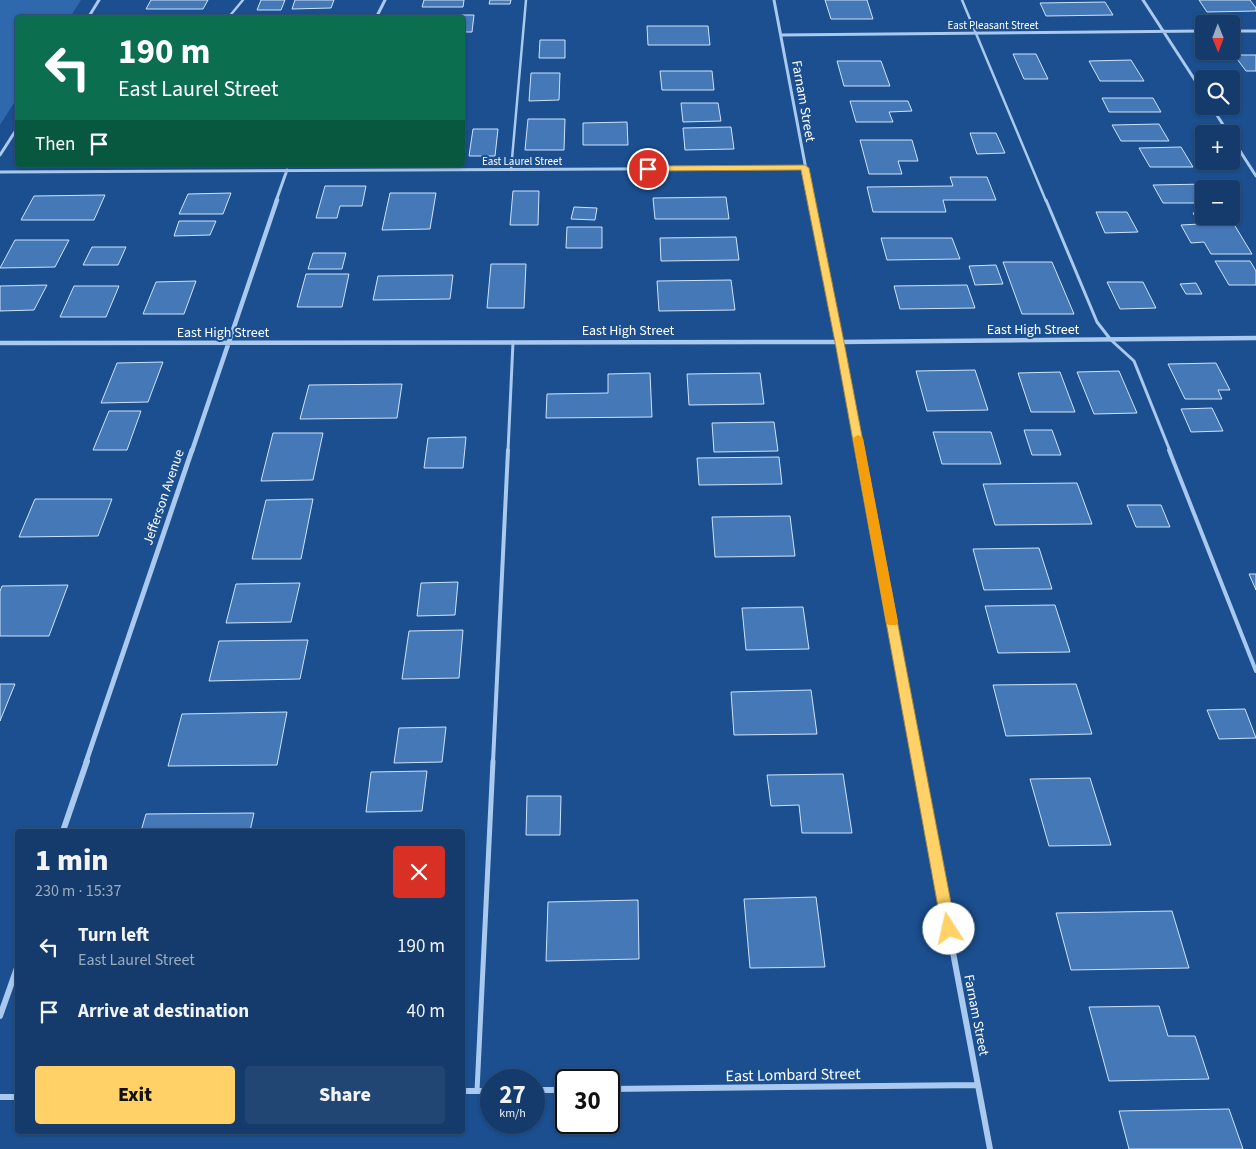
<!DOCTYPE html>
<meta charset="utf-8">
<style>
:root{--surface:#143b6b;--page:#214673;--text:#f1f3f6;--muted:#9dadc1;--line:#33557e;--accent:#ffd166}
body{margin:0;font-family:"Source Sans 3",sans-serif;background:var(--page);color:var(--text);height:100vh;display:flex;flex-direction:column;font-size:19px;white-space:nowrap}
*{box-sizing:border-box;margin:0}
p{font-size:16px;color:var(--muted)}
.icon{flex:none;width:28px;height:28px;fill:none;stroke:currentColor;stroke-width:2;stroke-linecap:round;stroke-linejoin:round}
.map{position:relative;flex:1;overflow:hidden}
.details{position:absolute;left:15px;top:829px;width:450px;height:305px;display:flex;flex-direction:column;background:var(--surface);border-radius:5px;box-shadow:0 1px 4px #0004,0 0 0 1px var(--line)}
.details>*{flex:none}
.banner{position:absolute;left:15px;top:15px;width:450px;height:152px;border-radius:5px;box-shadow:0 1px 4px #0004,0 0 0 1px var(--line);background:#0b6e4f;color:#fff;overflow:hidden}
.needle{width:32px;rotate:179deg}
.controls{position:absolute;left:1195px;top:15px;display:grid;gap:10px}
.controls a{display:grid;place-items:center;width:45px;height:45px;border-radius:5px;background:var(--surface);box-shadow:0 1px 4px #0004,0 0 0 1px var(--line);font-size:25px}
.speed{position:absolute;left:480px;top:1069px;display:flex;gap:10px;font-size:25px;font-weight:700;text-align:center}
.speed>*{display:grid;place-content:center;width:65px;height:65px;border-radius:50%;background:var(--surface);box-shadow:0 1px 4px #0004,0 0 0 1px var(--line);line-height:1}
.speed small{font-size:12px;font-weight:400}
.speed .limit{border:2px solid #111;border-radius:8px;background:#fff;color:#111}
.pin{position:absolute;display:grid;place-items:center;width:42px;height:42px;color:#fff;margin:-21px;border:2px solid #fff;border-radius:50%;box-shadow:0 1px 5px #0007}
.me{position:absolute;width:55px;margin:-28px;rotate:350deg;stroke-linejoin:round;filter:drop-shadow(0 0 4px #0008)}
.turn{display:flex;align-items:center;gap:18px;height:105px;padding:0 20px;font-size:22px}
.turn .icon{width:65px;height:65px;stroke-width:2.5}
.turn b{display:block;font-size:35px;line-height:42px}
.then{display:flex;align-items:center;height:48px;padding:0 20px;background:#0003;gap:10px;font-size:19px}
.round{display:grid;place-items:center;flex:none;width:52px;height:52px;border-radius:5px;background:var(--page)}
.headline{display:flex;align-items:center;justify-content:space-between;height:85px;padding:0 20px}
h1{font-size:30px;font-weight:800;line-height:38px}
.button{display:flex;gap:10px;margin-top:auto;padding:10px 20px}
.button a{flex:1;height:58px;border-radius:5px;background:var(--accent);color:#111;font-size:20px;font-weight:800;line-height:58px;text-align:center}
.button a+a{background:var(--page);color:var(--text)}
ul{padding:0;list-style:none}
li{display:flex;align-items:center;gap:15px;height:65px;padding:0 20px}
li div{flex:1}
li b{display:block;font-size:19px}
li em{font-style:normal}
.map>svg:first-child{display:block}
.green{fill:#2e69ad}
.building{fill:#4478b7;stroke:#cfe3fa}
.lines{fill:none;stroke-linecap:round;stroke-linejoin:round}
.lane-far3{stroke:#a9c9ee;stroke-width:2.5}
.lane-far2{stroke:#a9c9ee;stroke-width:3}
.lane-far1{stroke:#a9c9ee;stroke-width:4}
.lane{stroke:#a9c9ee;stroke-width:5}
.street-far3{stroke:#a9c9ee;stroke-width:3}
.street-far2{stroke:#a9c9ee;stroke-width:4.5}
.street-far1{stroke:#a9c9ee;stroke-width:5}
.street{stroke:#a9c9ee;stroke-width:6}
.route{fill:#ffd166;stroke:#a68842}
.slow{fill:#f59e0b}
.labels{text-anchor:middle;stroke-width:4;stroke-linejoin:round;paint-order:stroke}
.far-street-label{font-size:11px;fill:#fff;stroke:#1b4f8f}
.street-label{font-size:14px;fill:#fff;stroke:#1b4f8f}
.near-street-label{font-size:16px;fill:#fff;stroke:#1b4f8f}
</style>
<div class="map">
<svg width="1256" height="1149" viewBox="0 0 1256 1149">
<rect width="100%" height="100%" fill="#1b4f8f"/>
<path class="green" d="M0,0H81L70,17L18,18L17,98L0,125Z"/>
<path class="building" d="M151,0H208L203,9H146Z
M261,0H285L281,10H257Z
M295,0H334L331,8L292,9Z
M424,0H464L463,7H422Z
M490,0H511L510,4H489Z
M825,0H867L873,19H831Z
M1199,0H1250L1256,8V11L1207,12Z
M1105,2L1113,15L1046,16L1040,3Z
M425,15H474L472,32H462V18H425Z
M647,26H708L710,45H648Z
M540,40H565V58H539Z
M1013,54H1036L1048,79H1024Z
M1234,55H1256V71H1246Z
M1131,60L1144,81H1100L1089,61Z
M837,61H881L890,86H844Z
M660,71H712L714,90H662Z
M531,73H560L559,100L529,101Z
M1102,98H1153L1161,112H1109Z
M850,101H908L912,111L889,112L893,122H856Z
M681,103H718L721,121L683,122Z
M528,119H565L564,150H525Z
M627,122L628,145H583V123Z
M1159,124L1169,141H1121L1112,125Z
M731,127L734,149L685,150L683,128Z
M473,129H498L495,156H469Z
M970,133H996L1005,153L977,154Z
M860,140H912L918,161H898L902,174H869Z
M1181,147L1193,167H1150L1139,148Z
M950,177H987L996,200H943L946,212H873L867,187L953,186Z
M1206,184L1209,189H1204V203H1163L1153,185Z
M325,186H366L362,206H340L337,218H316Z
M513,191H539L538,225H510Z
M231,193L223,214H179L188,194Z
M390,193H436L430,229L382,230Z
M105,195L94,220H21L34,196Z
M726,197L729,219H655L653,198Z
M574,207L597,208L595,220L571,219Z
M1096,212H1127L1138,232L1105,233Z
M1193,213H1204V216H1229L1252,254H1211L1204,242L1191,243L1181,225L1200,224Z
M179,221H216L210,235L174,236Z
M567,227H602V248H566Z
M736,237L739,260L661,261L660,238Z
M881,238H952L960,259L887,260Z
M15,240H69L55,267L0,268Z
M92,247H126L118,265H83Z
M313,253H346L342,269H308Z
M1215,261H1250L1256,271V285H1229Z
M1003,262H1052L1074,314H1022Z
M491,264H526L524,308H487Z
M996,265L1003,284L975,285L969,266Z
M306,274H349L342,307H297Z
M453,275L450,299L373,300L378,276Z
M731,280L735,310L659,311L657,281Z
M196,281L184,314H143L156,282Z
M1107,282H1143L1156,308L1120,309Z
M1196,283L1202,294H1186L1180,284Z
M47,285L34,310L0,311V286Z
M967,285L975,308L900,309L894,286Z
M74,286H119L106,317H60Z
M163,362L148,402L101,403L117,363Z
M1216,363L1230,390H1218L1222,399H1185L1168,364Z
M975,370L988,410L927,411L916,371Z
M1119,371L1137,413L1094,414L1077,372Z
M1060,372L1075,412H1031L1018,373Z
M650,373L652,417L546,418L547,394L608,393V374Z
M760,373L764,404L689,405L687,374Z
M402,384L397,418L300,419L309,385Z
M1212,408L1223,431L1191,432L1181,409Z
M109,411H141L127,450H93Z
M774,422L778,451L714,452L712,423Z
M1024,430H1052L1061,455H1032Z
M933,432H991L1001,464H942Z
M273,433H323L313,480L261,481Z
M466,437L463,468H424L428,438Z
M779,457L782,484L699,485L697,458Z
M1077,483L1092,524L995,525L983,484Z
M35,499H112L98,536L19,537Z
M313,499L301,559H252L266,500Z
M1127,505H1161L1170,527H1136Z
M790,516L795,556L715,557L712,517Z
M1039,548L1052,589L984,590L973,549Z
M1249,574H1256V590Z
M458,582L455,615L417,616L421,583Z
M300,583L291,622L226,623L236,584Z
M68,585L49,636H0V591L2,586Z
M1055,605L1070,652L998,653L985,606Z
M803,607L809,649L746,650L742,608Z
M463,630L459,678L402,679L409,631Z
M308,640L300,679L209,681L219,641Z
M0,684H15L0,721Z
M1076,684L1092,734L1006,736L993,685Z
M811,690L817,734L734,735L731,692Z
M1245,709L1256,738L1219,739L1207,710Z
M287,712L277,765L168,766L182,714Z
M446,727L442,762L394,763L399,728Z
M427,771L422,811L366,812L371,772Z
M843,774L852,833H802L799,805L771,806L767,775Z
M1090,778L1111,845L1049,846L1030,779Z
M527,796H561L560,835H526Z
M254,813L250,831H141L146,814Z
M816,897L825,967L750,968L744,899Z
M638,900L639,959L546,961L548,902Z
M1172,911L1189,968L1071,970L1056,913Z
M1159,1006L1168,1036H1195L1209,1079L1109,1081L1089,1007Z
M1229,1109L1243,1149H1129L1119,1111Z"/>
<g class="lines">
<path class="lane-far3" d="M962,0L1046,201
M228,18L243,0
M511,170L526,0"/>
<path class="lane-far2" d="M1046,200L1097,322L1111,340L1134,361L1170,451
M508,451L513,342"/>
<path class="lane-far1" d="M1169,450L1256,671
M493,762L508,450"/>
<path class="lane" d="M477,1091L493,761"/>
<path class="street-far3" d="M774,0L812,201
M1143,0L1204,94
M88,18L99,0
M376,18L385,0
M1231,31H1256
M781,35L1204,31
M1211,106L1229,134
M1231,137L1256,176
M0,155L18,127
M0,172L805,168
M276,201L287,170"/>
<path class="street-far2" d="M812,200L859,451
M0,343L840,342L1256,338
M192,451L277,200"/>
<path class="street-far1" d="M859,450L917,762
M86,762L192,450"/>
<path class="street" d="M917,761L990,1149
M63,831L87,761
M0,1016L18,965
M609,1089L978,1085
M534,1090H566
M462,1091H491
M0,1097H18"/>
</g>
<path class="route" d="M805,165L809,168L844,342L956,929L954,934L949,936L944,934L942,929L835,342L801,170L648,171L644,169L648,166Z"/>
<path class="slow" d="M858,435L863,438L898,622L896,625H888L886,622L853,438Z"/>
<g class="labels">
<g class="far-street-label">
<text x="993" y="29">East Pleasant Street</text>
<text x="522" y="165">East Laurel Street</text>
</g>
<g class="street-label">
<text transform="translate(804 101) rotate(80)" y="5">Farnam Street</text>
<text x="1033" y="334">East High Street</text>
<text x="628" y="335">East High Street</text>
<text x="223" y="337">East High Street</text>
<text transform="translate(163 497) rotate(-71)" y="5">Jefferson Avenue</text>
<text transform="translate(977 1015) rotate(79)" y="5">Farnam Street</text>
</g>
<g class="near-street-label">
<text transform="translate(793 1074) rotate(-1)" y="6">East Lombard Street</text>
</g>
</g>
</svg>
<div class="controls">
<a><svg class="needle" viewBox="-14 -14 28 28"><path d="M0-13l5 13h-10z" fill="#e53935"/><path d="M0 13l5-13h-10z" fill="#9dadc1"/></svg></a>
<a><svg class="icon" aria-label="search" viewBox="0 0 24 24"><circle cx="10" cy="10" r="6"/><path d="M15 15l6 6"/></svg></a>
<a>+</a>
<a>−</a>
</div>
<div class="speed"><div>27<small>km/h</small></div><div class="limit">30</div></div>
<div class="pin" style="left:648px;top:169px;background:#d93025"><svg class="icon" aria-label="arrive" viewBox="0 0 24 24"><path d="M6 21V4h12l-3 4 3 4H6"/></svg></div>
<svg class="me" style="left:949px;top:929px" viewBox="-20 -20 40 40"><circle r="19" fill="#fff"/><path d="M0-13L10 11 0 6-10 11z" fill="#ffd166"/></svg>
<div class="banner">
<div class="turn"><svg class="icon" aria-label="left" viewBox="0 0 24 24"><path d="M17 20v-9H6M10 6l-5 5 5 5"/></svg><div><b>190 m</b>East Laurel Street</div></div>
<div class="then">Then<svg class="icon" aria-label="arrive" viewBox="0 0 24 24"><path d="M6 21V4h12l-3 4 3 4H6"/></svg></div>
</div>
<section class="details">
<div class="headline"><div><h1>1 min</h1><p>230 m · 15:37</p></div><a class="round" style="background:#d93025;color:#fff"><svg class="icon" aria-label="close" viewBox="0 0 24 24"><path d="M6 6l12 12M18 6L6 18"/></svg></a></div>
<ul>
<li><svg class="icon" aria-label="left" viewBox="0 0 24 24"><path d="M17 20v-9H6M10 6l-5 5 5 5"/></svg><div><b>Turn left</b><p>East Laurel Street</p></div><em>190 m</em></li>
<li><svg class="icon" aria-label="arrive" viewBox="0 0 24 24"><path d="M6 21V4h12l-3 4 3 4H6"/></svg><div><b>Arrive at destination</b></div><em>40 m</em></li>
</ul>
<div class="button"><a>Exit</a><a>Share</a></div>
</section>
</div>
